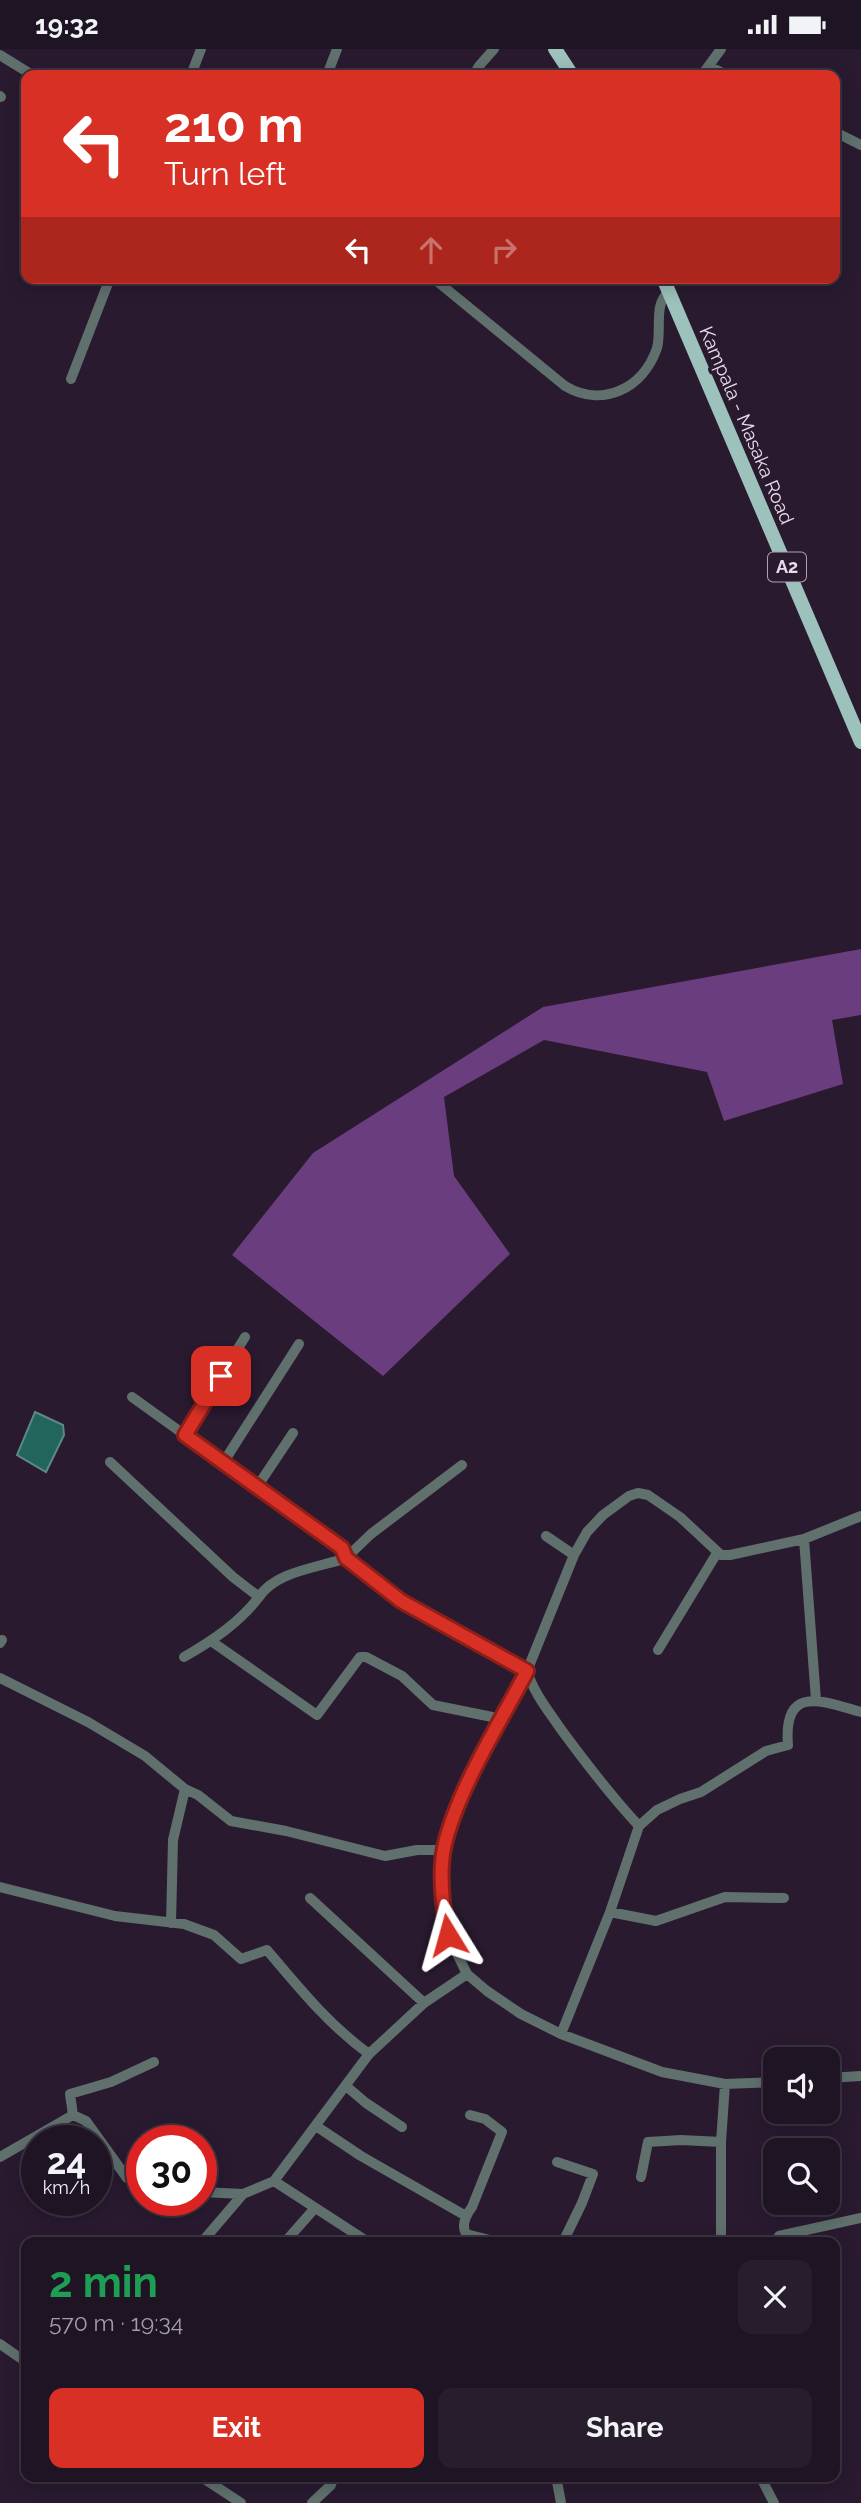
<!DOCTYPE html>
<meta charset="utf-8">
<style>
:root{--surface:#1f1424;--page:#271d2c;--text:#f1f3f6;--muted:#a19ea6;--line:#3c3341;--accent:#d93025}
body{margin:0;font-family:Raleway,sans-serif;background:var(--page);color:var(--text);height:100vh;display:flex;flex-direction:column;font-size:26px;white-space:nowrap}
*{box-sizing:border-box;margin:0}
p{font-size:23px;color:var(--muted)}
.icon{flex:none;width:38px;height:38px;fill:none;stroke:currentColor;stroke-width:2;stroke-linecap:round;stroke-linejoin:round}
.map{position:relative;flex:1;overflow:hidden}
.drawer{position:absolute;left:21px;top:2188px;width:819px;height:245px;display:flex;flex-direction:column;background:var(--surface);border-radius:14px;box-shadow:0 4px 18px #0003,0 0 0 2px var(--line)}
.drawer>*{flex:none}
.top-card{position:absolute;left:21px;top:21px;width:819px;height:214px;border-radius:14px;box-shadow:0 4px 18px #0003,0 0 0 2px var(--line);background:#d93025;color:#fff;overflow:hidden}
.fabs{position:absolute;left:763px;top:1998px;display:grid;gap:14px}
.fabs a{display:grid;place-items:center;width:77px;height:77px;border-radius:14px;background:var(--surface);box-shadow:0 4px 18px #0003,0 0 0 2px var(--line);font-size:35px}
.speed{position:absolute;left:21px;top:2076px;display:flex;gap:14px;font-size:35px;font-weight:700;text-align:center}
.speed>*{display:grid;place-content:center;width:91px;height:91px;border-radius:50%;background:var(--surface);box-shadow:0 4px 18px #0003,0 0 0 2px var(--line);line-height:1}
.speed small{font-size:18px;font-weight:400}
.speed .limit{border:10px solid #d22;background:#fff;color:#111}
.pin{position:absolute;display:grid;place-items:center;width:60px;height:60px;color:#fff;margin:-30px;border-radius:14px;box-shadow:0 4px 10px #0006}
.me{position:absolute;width:77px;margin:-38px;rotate:352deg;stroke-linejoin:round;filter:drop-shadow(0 0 5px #0008)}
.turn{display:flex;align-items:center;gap:24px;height:147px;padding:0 28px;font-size:32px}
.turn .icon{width:91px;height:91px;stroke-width:2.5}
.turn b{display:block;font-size:49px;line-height:60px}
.lanes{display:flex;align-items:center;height:66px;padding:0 28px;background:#0003;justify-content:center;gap:35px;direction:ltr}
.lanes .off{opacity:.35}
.round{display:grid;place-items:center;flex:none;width:74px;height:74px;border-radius:14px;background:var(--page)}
.head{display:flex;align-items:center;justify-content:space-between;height:119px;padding:0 28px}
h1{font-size:42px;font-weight:700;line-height:52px;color:#1e9e55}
.button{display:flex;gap:14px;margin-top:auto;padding:14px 28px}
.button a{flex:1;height:80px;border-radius:14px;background:var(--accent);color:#fff;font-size:28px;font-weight:700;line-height:80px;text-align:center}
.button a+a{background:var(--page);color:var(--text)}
.status{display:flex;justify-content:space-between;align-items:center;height:49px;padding:0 35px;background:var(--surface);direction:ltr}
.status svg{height:19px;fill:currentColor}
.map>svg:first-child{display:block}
.forest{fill:#6a3d7e}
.water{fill:#21655d;stroke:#5c8988;stroke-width:2}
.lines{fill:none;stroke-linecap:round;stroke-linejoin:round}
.minor{stroke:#5f706d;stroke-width:10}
.major{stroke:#9dc1bb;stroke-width:14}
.route-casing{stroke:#8d1f18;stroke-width:18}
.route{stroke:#d93025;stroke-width:12}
.labels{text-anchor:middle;stroke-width:7;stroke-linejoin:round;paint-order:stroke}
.shield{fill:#291a30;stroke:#aea2b4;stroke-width:2}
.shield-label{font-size:18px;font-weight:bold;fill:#e7dcec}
.street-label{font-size:19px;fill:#e7dcec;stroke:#291a30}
</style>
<div class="status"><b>19:32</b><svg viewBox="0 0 49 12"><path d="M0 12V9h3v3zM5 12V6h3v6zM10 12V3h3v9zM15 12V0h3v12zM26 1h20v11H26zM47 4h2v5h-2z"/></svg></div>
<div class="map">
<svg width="861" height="2454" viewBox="0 0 861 2454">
<rect width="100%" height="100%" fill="#291a30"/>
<path class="forest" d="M861,900V966L832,971L843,1035L724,1072L707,1023L544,991L444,1048L454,1127L510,1205L383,1327L232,1206L313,1104L543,958Z"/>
<path class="water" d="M35,1363L63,1376L64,1386L46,1423L17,1406Z"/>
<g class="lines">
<path class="minor" d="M0,6L29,24
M709,17L726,26
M191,26L201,0
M327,26L337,0
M474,26L479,17L494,0
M702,26L721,0
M0,47L1,48
M835,83L861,96
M433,229L565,337C602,359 643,340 657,299C662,282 653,254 669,243
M71,330L110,229
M132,1348L342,1499L346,1509L371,1485L462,1416
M185,1386L245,1288
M110,1413L233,1528L259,1548C276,1522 318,1519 346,1509L401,1552L527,1622C534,1644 547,1660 560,1679C585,1713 610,1746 639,1777
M223,1414L299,1295
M257,1438L293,1384
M546,1487L574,1506
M804,1490L816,1651
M211,1592L317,1666L360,1608H366L402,1627L433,1656L502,1670
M0,1594L2,1591
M658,1601L717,1504
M184,1608C212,1592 239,1574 259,1548
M0,1629L88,1673L145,1707L185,1740L198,1746L231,1772L286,1782L385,1807L417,1801H444
M0,1838L115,1867L184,1875L214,1886L241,1910L267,1901C300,1940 328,1975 369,2005
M310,1849L424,1954
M610,1863L656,1872L725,1848L784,1849
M171,1874L173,1791L185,1740
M467,1925L487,1942L521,1965L561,1985L662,2023L725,2035L775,2033
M561,1985L610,1863L639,1777L657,1761L680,1750L701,1743L766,1702L788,1696C783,1635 822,1652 861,1663
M828,2029L861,2027
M346,2037L366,2054L402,2078
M73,2066L70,2045L111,2033L154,2013
M73,2066L86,2072L127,2129L142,2134
M470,2066L485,2070L502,2083L472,2158C466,2166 461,2176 466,2185L498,2193
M316,2077L361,2107L466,2167
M0,2108L73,2066
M557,2113L593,2125L582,2154L563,2193
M641,2128L648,2093L681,2091L721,2093
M201,2143L243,2145
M202,2193L243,2145L274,2132
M285,2193L315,2159
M368,2193L274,2132L369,2005L424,1954L467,1925L448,1886L444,1866V1801L468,1736L527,1622L574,1506L587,1483L603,1466L629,1447L638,1444L648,1446L680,1468L721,1506H730L804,1490L861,1467
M721,2193V2093L725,2035
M775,2193L779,2187L861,2169
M0,2295L26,2313
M200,2427L241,2454
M516,2427L517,2429
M556,2427L561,2454
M760,2427L774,2454
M312,2454L331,2436L334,2427"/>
<path class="major" d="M555,0L572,26
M663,229L861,693"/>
</g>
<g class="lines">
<defs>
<path id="route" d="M221,1327L185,1386L342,1499L346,1509L401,1552L527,1622C500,1674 456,1743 444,1799C439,1825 443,1860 448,1886"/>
</defs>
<use href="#route" class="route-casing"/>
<use href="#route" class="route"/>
</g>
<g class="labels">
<rect class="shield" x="768" y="503.5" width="38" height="29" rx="5"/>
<g class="shield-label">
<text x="787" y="524">A2</text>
</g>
<g class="street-label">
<text transform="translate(747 376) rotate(67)" y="7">Kampala - Masaka Road</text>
</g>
</g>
</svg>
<div class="fabs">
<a><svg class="icon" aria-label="sound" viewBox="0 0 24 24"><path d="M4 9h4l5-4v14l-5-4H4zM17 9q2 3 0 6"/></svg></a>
<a><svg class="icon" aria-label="search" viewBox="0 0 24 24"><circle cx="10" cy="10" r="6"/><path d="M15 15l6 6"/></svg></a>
</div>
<div class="speed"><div>24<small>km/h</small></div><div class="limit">30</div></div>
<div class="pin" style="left:221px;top:1327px;background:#d93025"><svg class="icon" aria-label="arrive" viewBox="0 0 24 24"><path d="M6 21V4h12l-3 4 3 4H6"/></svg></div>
<svg class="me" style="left:448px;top:1886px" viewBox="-20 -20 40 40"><path d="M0-17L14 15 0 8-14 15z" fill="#d93025" stroke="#fff" stroke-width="4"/></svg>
<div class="top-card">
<div class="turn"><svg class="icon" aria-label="left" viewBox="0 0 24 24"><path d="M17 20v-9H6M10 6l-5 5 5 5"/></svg><div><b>210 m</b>Turn left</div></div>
<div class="lanes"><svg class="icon" aria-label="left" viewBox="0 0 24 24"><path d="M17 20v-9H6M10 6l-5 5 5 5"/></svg><svg class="icon off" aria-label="ahead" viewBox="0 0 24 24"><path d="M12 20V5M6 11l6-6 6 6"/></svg><svg class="icon off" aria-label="right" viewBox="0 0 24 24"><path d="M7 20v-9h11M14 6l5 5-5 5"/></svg></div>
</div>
<section class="drawer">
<div class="head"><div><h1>2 min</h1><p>570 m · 19:34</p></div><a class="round"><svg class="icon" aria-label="close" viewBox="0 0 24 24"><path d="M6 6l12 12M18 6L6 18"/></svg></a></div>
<div class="button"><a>Exit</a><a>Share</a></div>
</section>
</div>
